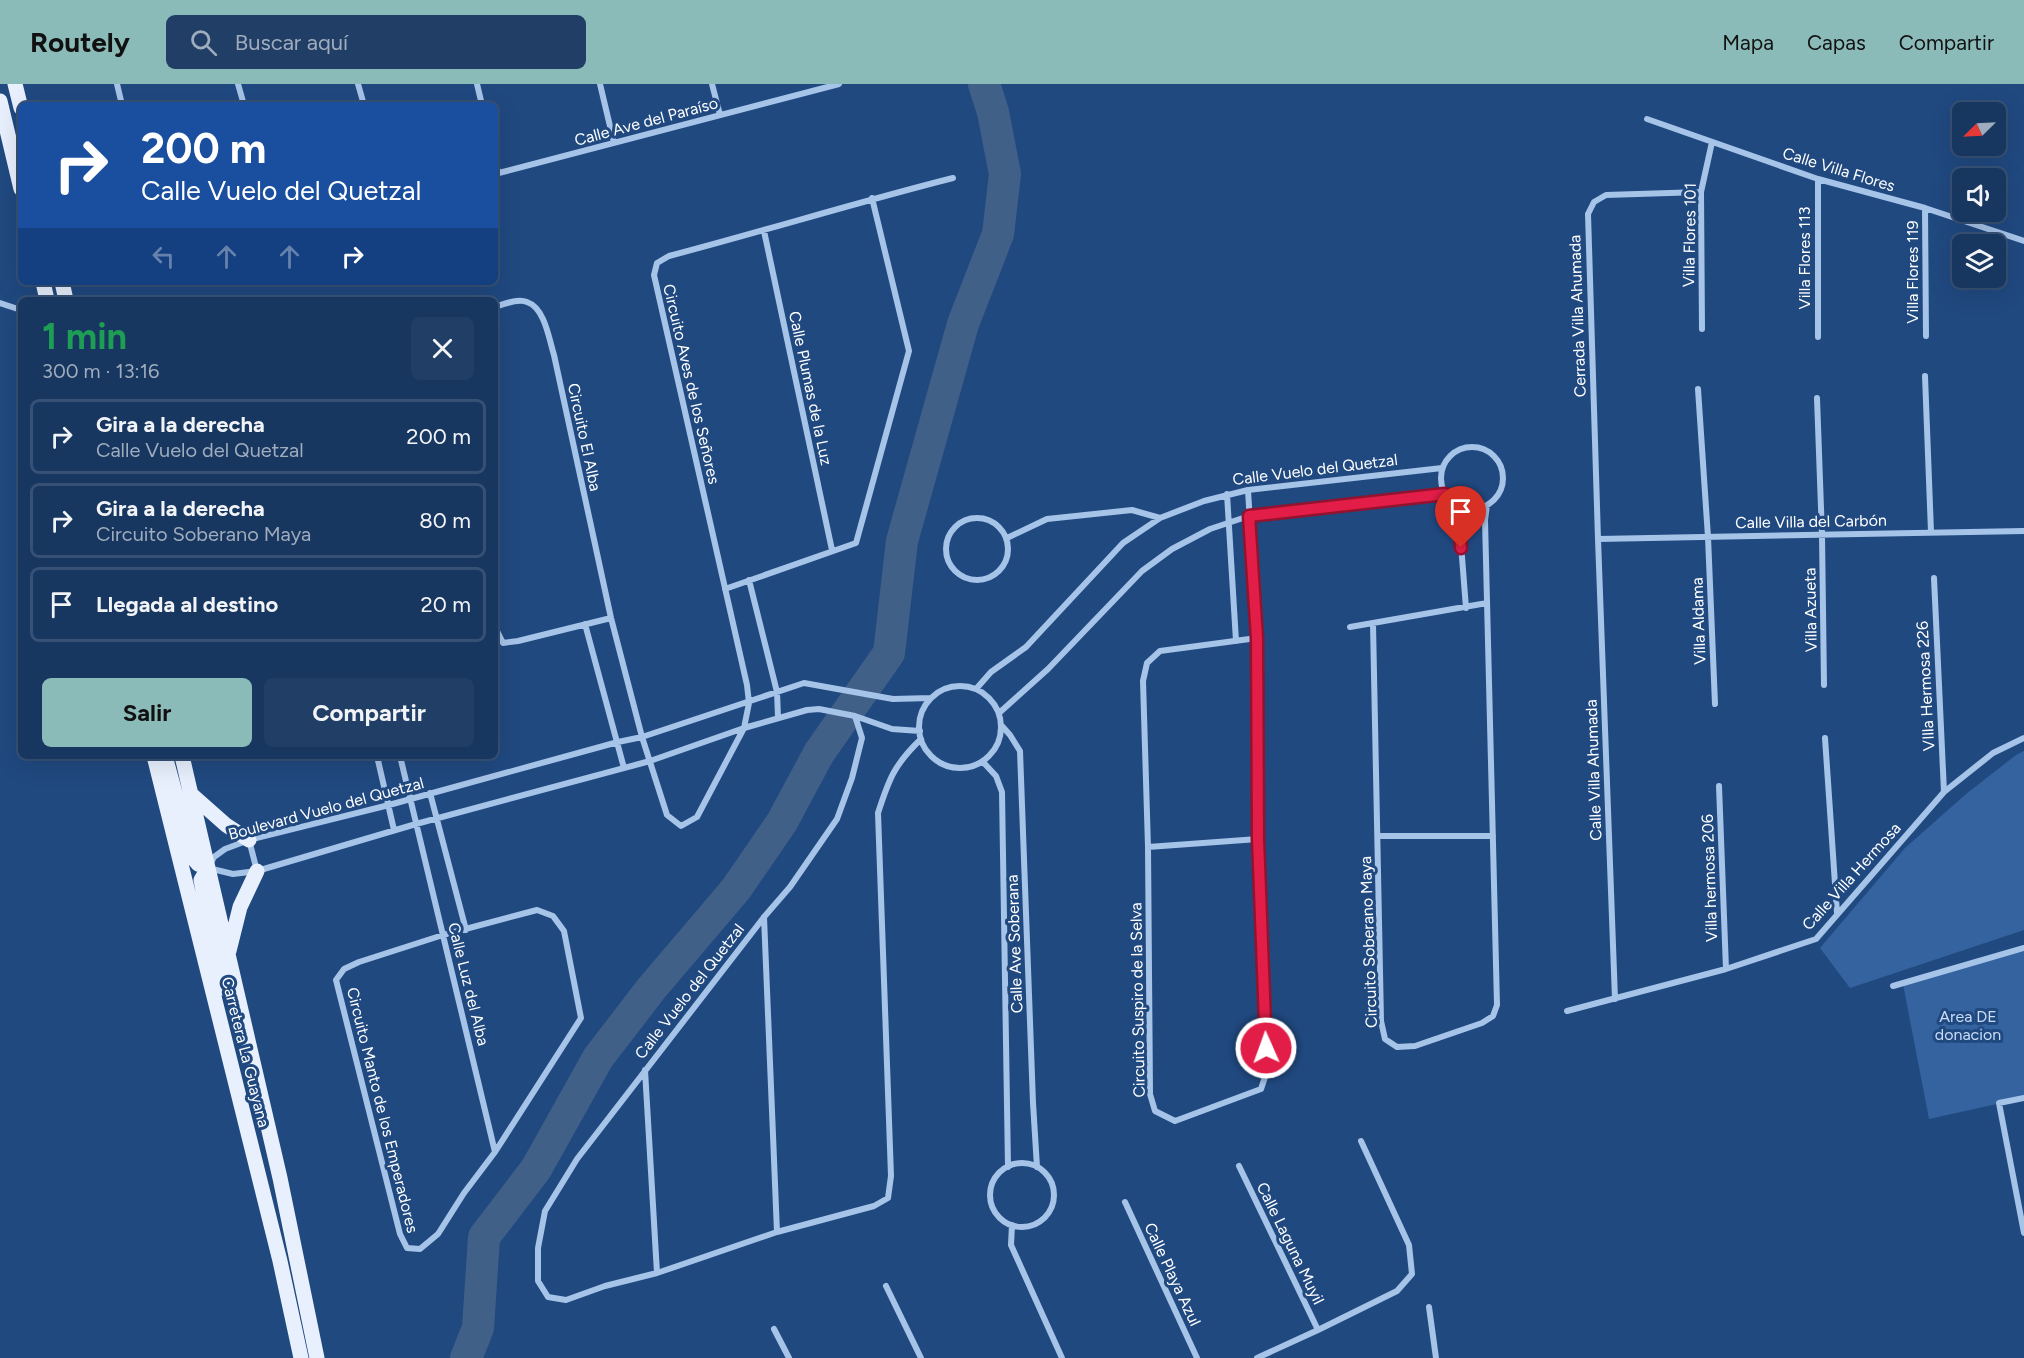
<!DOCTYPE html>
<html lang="es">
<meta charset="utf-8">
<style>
:root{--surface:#183760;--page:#213f66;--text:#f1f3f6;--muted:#9facbd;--line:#365175;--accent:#8bbbb9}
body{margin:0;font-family:Figtree,sans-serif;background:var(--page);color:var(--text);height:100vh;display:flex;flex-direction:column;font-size:22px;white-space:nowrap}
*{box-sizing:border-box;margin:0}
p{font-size:20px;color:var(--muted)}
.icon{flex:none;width:33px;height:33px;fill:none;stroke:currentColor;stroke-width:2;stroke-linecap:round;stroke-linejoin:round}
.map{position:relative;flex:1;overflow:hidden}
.sheet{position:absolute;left:18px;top:213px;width:480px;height:462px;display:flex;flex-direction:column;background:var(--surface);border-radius:9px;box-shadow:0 6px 24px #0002,0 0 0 2px var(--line)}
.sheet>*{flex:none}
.guide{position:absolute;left:18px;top:18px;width:480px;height:183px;border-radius:9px;box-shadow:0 6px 24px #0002,0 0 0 2px var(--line);background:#1a4fa0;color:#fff;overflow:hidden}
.needle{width:39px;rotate:246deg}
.fabs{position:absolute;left:1952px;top:18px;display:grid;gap:12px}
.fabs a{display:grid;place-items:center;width:54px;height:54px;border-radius:9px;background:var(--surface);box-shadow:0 6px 24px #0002,0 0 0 2px var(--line);font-size:30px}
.pin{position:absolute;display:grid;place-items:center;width:51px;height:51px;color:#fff;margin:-62px -26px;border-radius:50% 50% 50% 0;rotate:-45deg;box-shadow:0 0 6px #0007}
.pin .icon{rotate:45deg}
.me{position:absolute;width:66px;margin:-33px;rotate:358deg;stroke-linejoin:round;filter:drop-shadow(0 0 4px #0008)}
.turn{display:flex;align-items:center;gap:21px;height:126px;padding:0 24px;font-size:27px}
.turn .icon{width:78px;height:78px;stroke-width:2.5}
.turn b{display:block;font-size:42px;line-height:51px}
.lanes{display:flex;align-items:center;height:57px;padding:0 24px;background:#0003;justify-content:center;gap:30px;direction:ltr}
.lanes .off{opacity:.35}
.round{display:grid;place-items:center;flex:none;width:63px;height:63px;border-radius:9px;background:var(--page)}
.headline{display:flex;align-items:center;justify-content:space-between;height:102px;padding:0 24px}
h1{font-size:36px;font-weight:700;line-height:45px;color:#1e9e55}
.cta{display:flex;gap:12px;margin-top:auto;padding:12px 24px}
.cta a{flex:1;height:69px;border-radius:9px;background:var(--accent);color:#111;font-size:24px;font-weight:700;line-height:69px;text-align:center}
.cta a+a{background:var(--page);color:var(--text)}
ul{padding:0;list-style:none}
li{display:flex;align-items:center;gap:18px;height:75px;margin:0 12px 9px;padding:0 12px;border:3px solid var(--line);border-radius:9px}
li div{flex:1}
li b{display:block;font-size:22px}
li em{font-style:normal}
header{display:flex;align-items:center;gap:36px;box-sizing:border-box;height:84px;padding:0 30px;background:var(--accent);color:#111}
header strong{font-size:28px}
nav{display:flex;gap:33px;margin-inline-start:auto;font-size:21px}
.search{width:420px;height:54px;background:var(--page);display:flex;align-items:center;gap:15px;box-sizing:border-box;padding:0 21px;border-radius:9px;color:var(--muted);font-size:22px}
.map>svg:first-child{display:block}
.green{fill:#34639f}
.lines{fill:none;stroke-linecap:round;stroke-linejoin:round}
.river{stroke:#416088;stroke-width:32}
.minor{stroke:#a6c3e8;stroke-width:6}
.primary{stroke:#e8f0fe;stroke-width:15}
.route-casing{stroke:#92132f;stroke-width:15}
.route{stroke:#e11d48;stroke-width:10}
.labels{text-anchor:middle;stroke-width:6;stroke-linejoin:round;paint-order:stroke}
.street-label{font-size:16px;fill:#fff;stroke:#204980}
.park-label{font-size:16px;fill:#c9ddf6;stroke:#204980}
</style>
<header>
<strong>Routely</strong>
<div class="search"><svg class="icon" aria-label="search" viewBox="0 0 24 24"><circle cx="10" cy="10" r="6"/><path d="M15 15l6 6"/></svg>Buscar aquí</div>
<nav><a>Mapa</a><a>Capas</a><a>Compartir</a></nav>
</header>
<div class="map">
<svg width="2024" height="1274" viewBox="0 0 2024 1274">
<rect width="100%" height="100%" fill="#204980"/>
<path class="green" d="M2024,667V846L1850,904L1820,864L1905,764L1966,710L2016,671Z
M2024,867V1014L1929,1035L1903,900Z"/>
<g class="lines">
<path class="river" d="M466,1274L478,1244L484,1153L536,1085L598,974L651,905L736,805L782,738L819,669L889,569L902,457L963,240L998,150L1005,90L993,28L984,0"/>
<path class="minor" d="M117,0L122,21
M238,0L244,21
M358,0L364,21
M477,0L482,21
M600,0L614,59
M712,0L720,31
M1647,35L1818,95L1925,124L2024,157
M495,75L498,89
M495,90L839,0
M1818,95V253
M1925,124L1926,252
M764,147L832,466
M0,219L21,226
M495,223C504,220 518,214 527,218C545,224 549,255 554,271L611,534L642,653L667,731L681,742L697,733L744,644L749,619L747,601L654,191L657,179L669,172C764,147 858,118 953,94
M1702,245L1701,108L1712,58
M1925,292L1931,448
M1698,305L1708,453L1715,620
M1817,314L1822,451L1824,601
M1441 394a31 31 0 1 1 62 0a31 31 0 1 1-62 0Z
M1248,406L1257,554L1258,755L1267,987L1261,1005L1175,1037L1155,1027L1150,1010L1148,763L1143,597L1147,579L1160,567L1257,554
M1227,410L1236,557
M1458,422L1466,524
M946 465a31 31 0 1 1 62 0a31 31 0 1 1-62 0Z
M1007,454L1047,435L1132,426L1160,434
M1598,455L2024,447
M1934,494L1944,708
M749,496L777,608L778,633
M725,505L856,459L909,267L872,114
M585,540L624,684
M1373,540L1381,937L1385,955L1397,963L1415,962L1482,939L1493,932L1497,921L1485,436L1487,421
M495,543L503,559L518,557L611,534
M1350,543L1487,519
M919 643a41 41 0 1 1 82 0a41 41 0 1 1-82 0Z
M976,605L991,588L1026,563L1123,459L1160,434L1204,417L1248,406L1442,384
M999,629L1048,585L1142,487L1172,465L1210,445L1249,432L1445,409
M855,632L862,654L852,694L837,735L790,803L764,833L577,1075L545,1127L538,1164V1197L548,1213L566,1216L605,1202L657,1189L777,1148L874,1122L888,1114L891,1092L878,729C889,695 894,681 921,655
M1002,642L1010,651L1020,667L1033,1019L1037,1083
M920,647L892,645L855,632L819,625L807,626L744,644L650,677L416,740L257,787L233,790L208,784L214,773L225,765L249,756L389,721L618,658L642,653L804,599L893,615L931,614
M1825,654L1837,829
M377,672L394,746
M400,672L495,1068
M983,678L996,692L1002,708L1008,1083
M1719,702L1726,885
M430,709L466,846
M1378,752H1493
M249,756L257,787
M1148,763L1258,755
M537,826L553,832L564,847L581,934L495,1068L464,1109L438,1150L420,1165L407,1164L400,1150L336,896L344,885L359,878L443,851Z
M764,833L777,1148
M1893,902L2024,864
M1615,915L1598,455L1588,130L1594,118L1606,111L1701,108
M1567,927L1726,885L1816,855L1944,708L1993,669L2024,654
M645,986L657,1189
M2024,1014L1999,1019L2024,1149
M990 1111a32 32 0 1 1 64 0a32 32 0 1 1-64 0Z
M1239,1082L1318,1246
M1125,1118L1197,1274
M1012,1141L1011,1161L1062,1274
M886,1202L921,1274
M1429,1223L1436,1274
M774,1245L789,1274
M1257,1274L1318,1246L1397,1207L1412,1190L1409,1161L1361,1057"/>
<path class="primary" d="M15,0L21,24
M0,17L21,105
M43,198L47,216
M62,198L66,216
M154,672L280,1177L301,1274
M165,672L193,774L198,780L208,784L201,796L222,904
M182,672L280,1094L317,1274
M191,710L226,741L249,756
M229,867L240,823L257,787"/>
</g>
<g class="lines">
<defs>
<path id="route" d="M1266,964L1258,755L1257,554L1249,432L1445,410L1458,422L1461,464"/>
</defs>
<use href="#route" class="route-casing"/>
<use href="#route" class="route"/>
</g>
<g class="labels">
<g class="street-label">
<text transform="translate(646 37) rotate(-15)" y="6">Calle Ave del Paraíso</text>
<text transform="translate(1839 85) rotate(17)" y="6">Calle Villa Flores</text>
<text transform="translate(1689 151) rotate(-89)" y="6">Villa Flores 101</text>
<text transform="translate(1804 174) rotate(-90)" y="6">Villa Flores 113</text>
<text transform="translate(1912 188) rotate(-90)" y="6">Villa Flores 119</text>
<text transform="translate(1577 232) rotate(-92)" y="6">Cerrada Villa Ahumada</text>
<text transform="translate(692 300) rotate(77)" y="6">Circuito Aves de los Señores</text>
<text transform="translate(811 304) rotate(78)" y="6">Calle Plumas de la Luz</text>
<text transform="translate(585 353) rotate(78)" y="6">Circuito El Alba</text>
<text transform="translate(1315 385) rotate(-7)" y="6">Calle Vuelo del Quetzal</text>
<text transform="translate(1811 437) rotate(-1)" y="6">Calle Villa del Carbón</text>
<text transform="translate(1810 526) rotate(-91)" y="6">Villa Azueta</text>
<text transform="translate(1698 537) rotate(-92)" y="6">Villa Aldama</text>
<text transform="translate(1925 602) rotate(-93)" y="6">VIlla Hermosa 226</text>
<text transform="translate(1593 686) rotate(-92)" y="6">Calle Villa Ahumada</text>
<text transform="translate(326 724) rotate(-15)" y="6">Boulevard Vuelo del Quetzal</text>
<text transform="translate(1851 792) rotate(-48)" y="6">Calle Villa Hermosa</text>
<text transform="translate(1709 794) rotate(-92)" y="6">Villa hermosa 206</text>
<text transform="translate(1368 858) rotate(-92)" y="6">Circuito Soberano Maya</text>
<text transform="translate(1014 860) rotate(-92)" y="6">Calle Ave Soberana</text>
<text transform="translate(469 900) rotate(76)" y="6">Calle Luz del Alba</text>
<text transform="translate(689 907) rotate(-52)" y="6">Calle Vuelo del Quetzal</text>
<text transform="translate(1137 916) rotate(-91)" y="6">Circuito Suspiro de la Selva</text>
<text transform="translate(246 968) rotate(76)" y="6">Carretera La Guayana</text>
<text transform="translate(383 1026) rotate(76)" y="6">Circuito Manto de los Emperadores</text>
<text transform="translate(1291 1159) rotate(64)" y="6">Calle Laguna Muyil</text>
<text transform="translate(1173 1190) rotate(65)" y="6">Calle Playa Azul</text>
</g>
<g class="park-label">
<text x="1968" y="938">Area DE<tspan x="1968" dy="18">donacion</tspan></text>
</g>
</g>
</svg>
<div class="fabs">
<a><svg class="needle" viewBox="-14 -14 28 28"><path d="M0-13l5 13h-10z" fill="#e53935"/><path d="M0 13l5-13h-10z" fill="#9facbd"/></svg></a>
<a><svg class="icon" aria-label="sound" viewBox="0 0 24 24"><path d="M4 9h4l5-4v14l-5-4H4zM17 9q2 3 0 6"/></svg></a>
<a><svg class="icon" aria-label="layers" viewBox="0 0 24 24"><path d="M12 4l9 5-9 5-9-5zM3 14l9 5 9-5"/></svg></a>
</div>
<div class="pin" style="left:1461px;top:464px;background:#d93025"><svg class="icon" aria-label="arrive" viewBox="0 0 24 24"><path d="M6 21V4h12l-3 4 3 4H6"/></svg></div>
<svg class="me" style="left:1266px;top:964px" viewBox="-20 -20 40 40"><circle r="17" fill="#e11d48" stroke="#fff" stroke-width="3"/><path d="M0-11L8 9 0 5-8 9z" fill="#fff"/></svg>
<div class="guide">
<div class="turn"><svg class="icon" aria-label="right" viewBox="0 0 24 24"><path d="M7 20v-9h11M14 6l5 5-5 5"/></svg><div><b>200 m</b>Calle Vuelo del Quetzal</div></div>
<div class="lanes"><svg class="icon off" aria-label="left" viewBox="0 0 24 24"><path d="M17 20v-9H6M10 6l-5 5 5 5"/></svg><svg class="icon off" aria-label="ahead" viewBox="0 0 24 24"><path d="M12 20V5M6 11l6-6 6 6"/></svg><svg class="icon off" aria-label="ahead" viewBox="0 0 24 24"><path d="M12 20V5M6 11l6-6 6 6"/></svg><svg class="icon" aria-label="right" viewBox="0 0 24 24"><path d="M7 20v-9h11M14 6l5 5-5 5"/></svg></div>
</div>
<section class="sheet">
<div class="headline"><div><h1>1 min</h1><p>300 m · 13:16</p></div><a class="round"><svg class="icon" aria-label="close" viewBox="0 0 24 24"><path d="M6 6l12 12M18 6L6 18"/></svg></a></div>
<ul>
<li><svg class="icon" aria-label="right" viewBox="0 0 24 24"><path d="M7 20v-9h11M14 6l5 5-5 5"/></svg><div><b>Gira a la derecha</b><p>Calle Vuelo del Quetzal</p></div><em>200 m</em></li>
<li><svg class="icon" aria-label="right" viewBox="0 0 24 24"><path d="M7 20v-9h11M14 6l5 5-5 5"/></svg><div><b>Gira a la derecha</b><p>Circuito Soberano Maya</p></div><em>80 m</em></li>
<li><svg class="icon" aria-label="arrive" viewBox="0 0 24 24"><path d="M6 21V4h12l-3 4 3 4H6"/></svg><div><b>Llegada al destino</b></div><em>20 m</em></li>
</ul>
<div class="cta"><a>Salir</a><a>Compartir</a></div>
</section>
</div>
